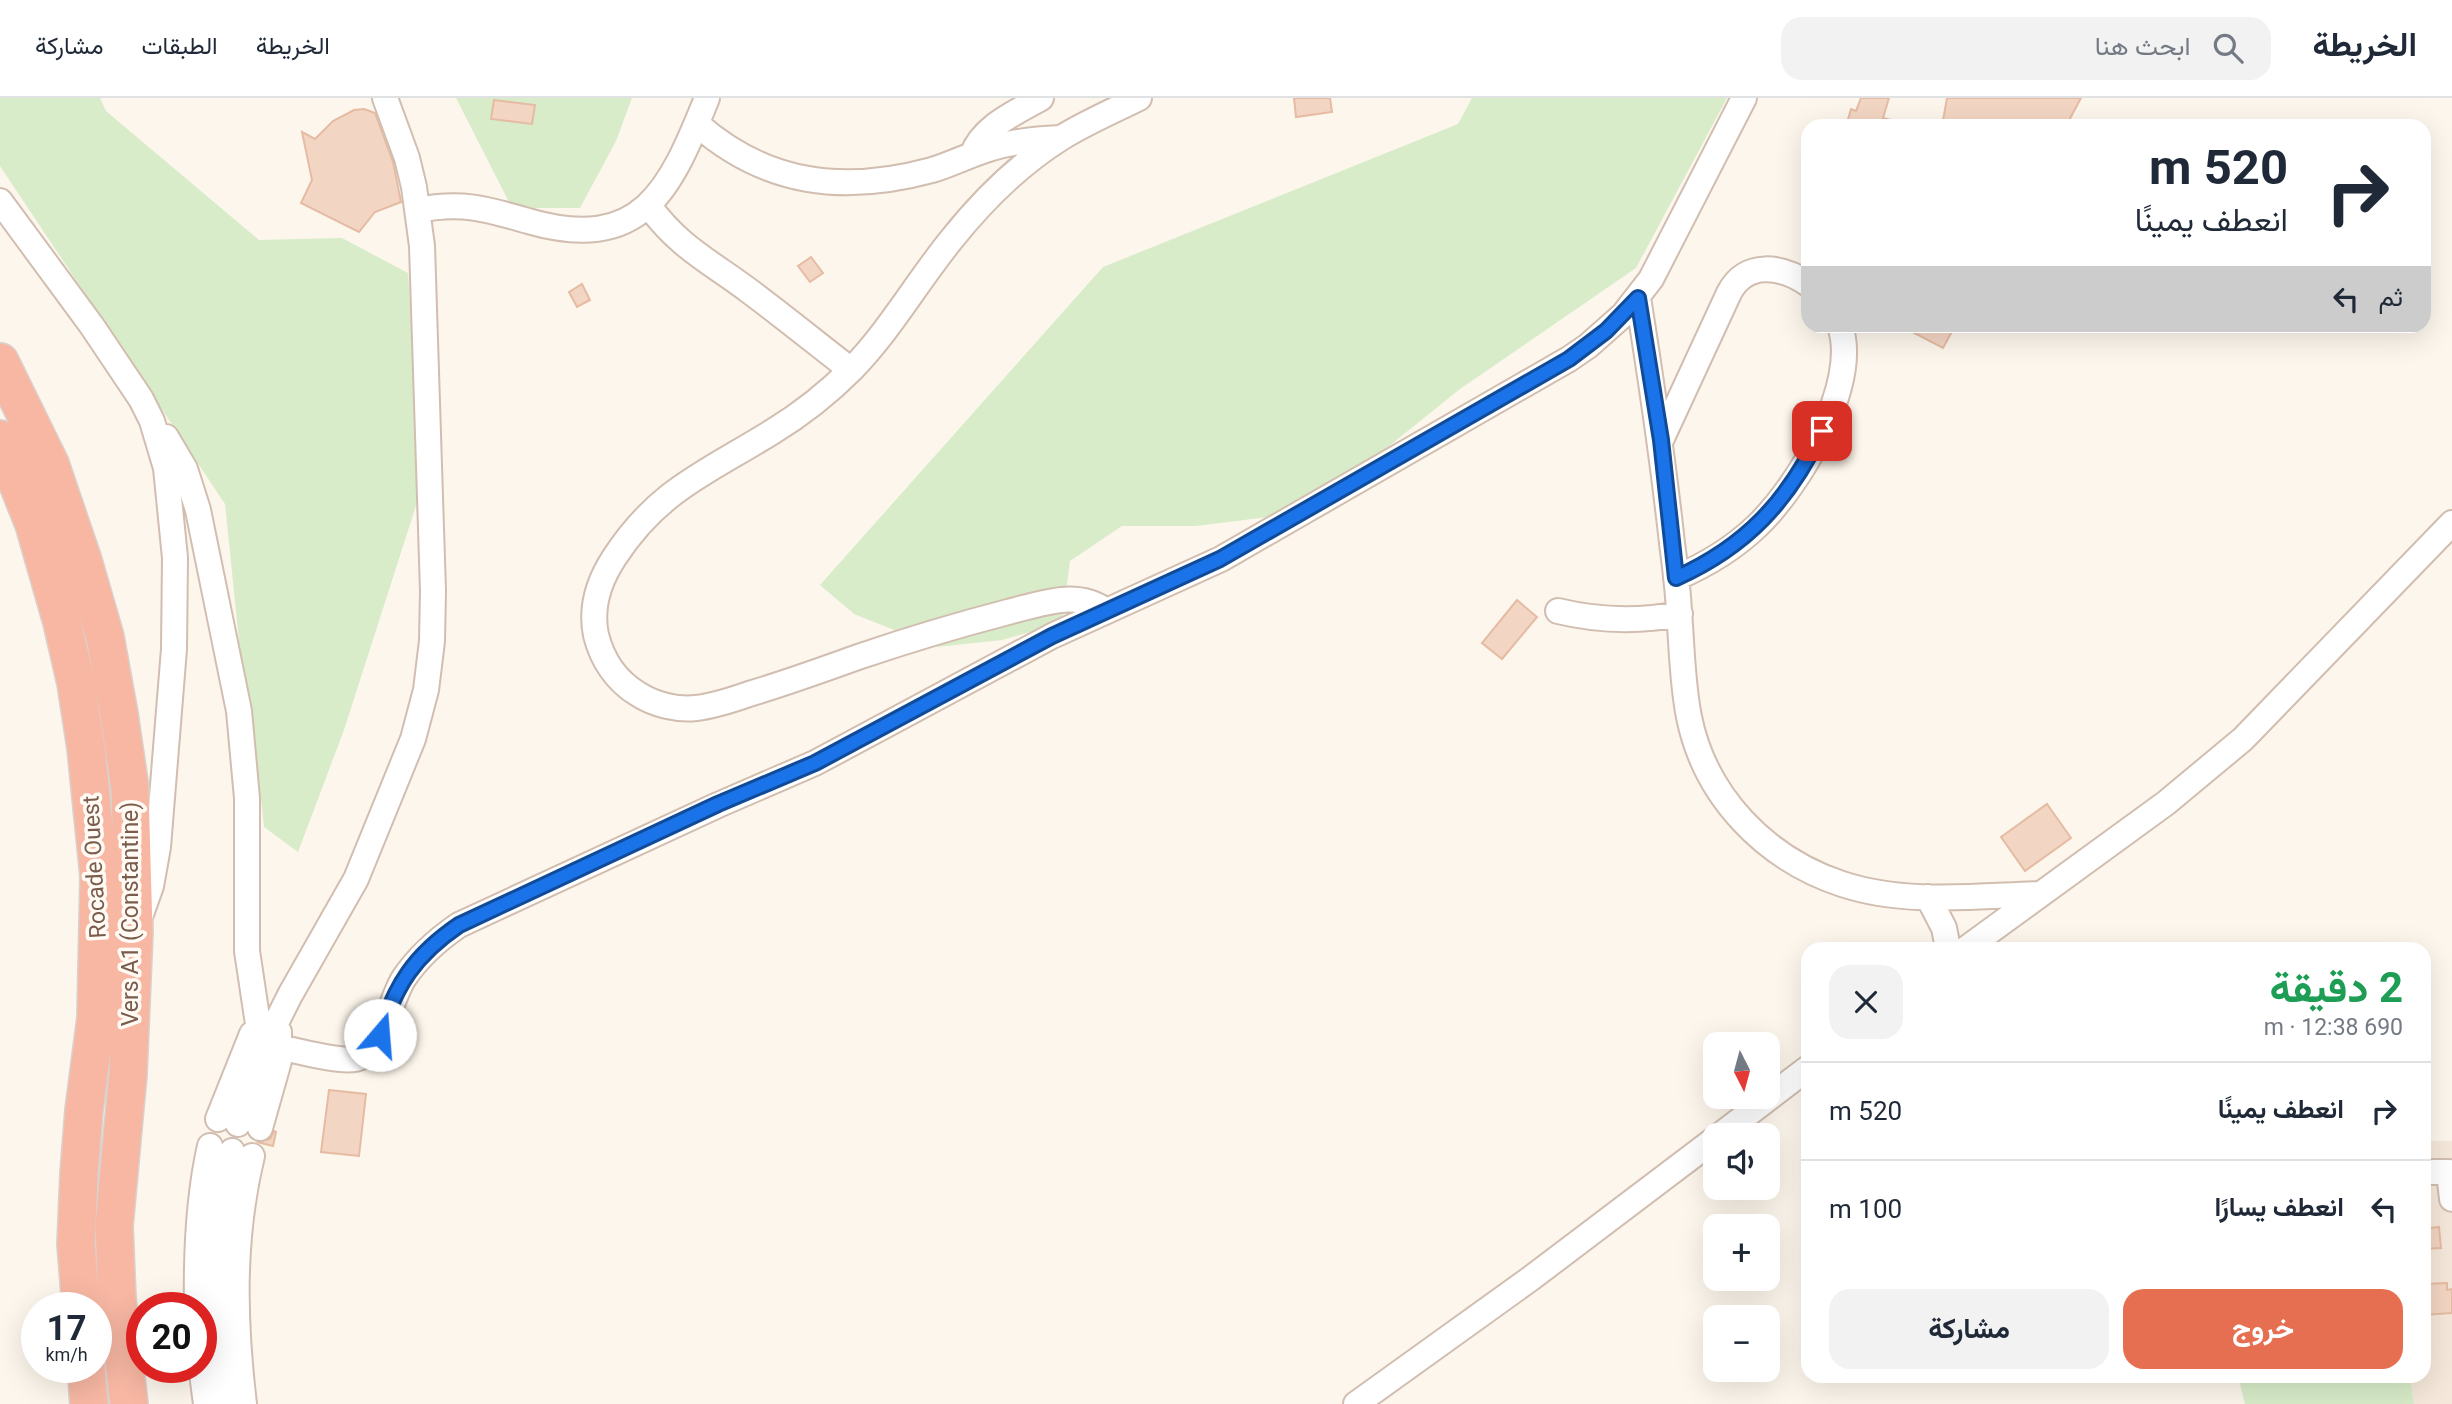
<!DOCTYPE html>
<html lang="ar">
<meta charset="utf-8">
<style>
:root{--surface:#fff;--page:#f2f2f3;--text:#1f2937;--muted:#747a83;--line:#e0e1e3;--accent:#e76f51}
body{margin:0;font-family:Roboto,Vazirmatn,sans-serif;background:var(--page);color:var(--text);direction:rtl;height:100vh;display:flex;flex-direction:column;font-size:26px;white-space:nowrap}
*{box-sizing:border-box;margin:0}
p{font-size:23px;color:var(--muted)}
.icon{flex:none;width:38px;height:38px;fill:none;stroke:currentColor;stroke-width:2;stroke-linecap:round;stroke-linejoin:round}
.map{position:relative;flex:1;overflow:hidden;direction:ltr}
.panel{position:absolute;left:1801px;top:844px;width:630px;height:441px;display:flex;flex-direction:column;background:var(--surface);border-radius:21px;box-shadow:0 7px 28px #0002;direction:rtl}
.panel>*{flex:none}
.banner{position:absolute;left:1801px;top:21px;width:630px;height:214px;border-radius:21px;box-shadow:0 7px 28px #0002;direction:rtl;background:#fff;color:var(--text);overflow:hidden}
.needle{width:46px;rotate:174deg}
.buttons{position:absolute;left:1703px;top:934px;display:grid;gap:14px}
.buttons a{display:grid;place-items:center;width:77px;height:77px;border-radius:14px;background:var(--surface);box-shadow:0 7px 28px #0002;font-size:35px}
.speed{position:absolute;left:21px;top:1194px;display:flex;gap:14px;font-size:35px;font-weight:700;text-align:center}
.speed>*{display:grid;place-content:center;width:91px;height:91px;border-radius:50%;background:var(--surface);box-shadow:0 7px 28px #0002;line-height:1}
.speed small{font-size:18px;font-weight:400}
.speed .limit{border:10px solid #d22;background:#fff;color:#111}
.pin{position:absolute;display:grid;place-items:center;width:60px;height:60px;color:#fff;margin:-30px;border-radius:14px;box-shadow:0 4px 10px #0006}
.me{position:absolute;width:77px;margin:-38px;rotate:18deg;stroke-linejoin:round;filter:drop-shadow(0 0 5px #0008)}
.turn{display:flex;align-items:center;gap:24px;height:147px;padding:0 28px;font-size:32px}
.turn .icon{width:91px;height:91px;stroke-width:2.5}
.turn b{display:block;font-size:49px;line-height:60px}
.then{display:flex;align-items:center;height:66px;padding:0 28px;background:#0003;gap:14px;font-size:26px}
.round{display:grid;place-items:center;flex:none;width:74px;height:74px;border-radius:21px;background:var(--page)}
.overview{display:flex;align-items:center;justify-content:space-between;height:119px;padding:0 28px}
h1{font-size:42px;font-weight:700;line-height:52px;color:#1e9e55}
.primary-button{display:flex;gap:14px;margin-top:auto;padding:14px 28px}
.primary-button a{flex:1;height:80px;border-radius:21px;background:var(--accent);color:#fff;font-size:28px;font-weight:700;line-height:80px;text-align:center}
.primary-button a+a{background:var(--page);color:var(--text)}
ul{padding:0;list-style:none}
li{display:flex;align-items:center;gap:21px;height:98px;padding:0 28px;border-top:2px solid var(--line)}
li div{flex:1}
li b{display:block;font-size:26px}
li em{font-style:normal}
header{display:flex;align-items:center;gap:42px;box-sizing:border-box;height:98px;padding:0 35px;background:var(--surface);border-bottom:2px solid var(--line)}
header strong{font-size:33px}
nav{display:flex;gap:38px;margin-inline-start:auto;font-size:24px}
.search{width:490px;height:63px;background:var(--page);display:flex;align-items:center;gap:18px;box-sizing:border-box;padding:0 24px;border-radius:21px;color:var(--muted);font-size:26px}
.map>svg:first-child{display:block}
.residential{fill:#f5e8da}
.green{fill:#d8ecc9}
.building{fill:#f3d5c3;stroke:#e6bba3;stroke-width:2}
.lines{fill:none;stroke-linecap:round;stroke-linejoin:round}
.minor-casing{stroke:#d1beb0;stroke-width:28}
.highway-casing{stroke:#dad1cd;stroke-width:40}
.minor{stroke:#fff;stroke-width:24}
.highway{stroke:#f7b7a3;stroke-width:37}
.route-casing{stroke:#114b97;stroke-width:18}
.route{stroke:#1a73e8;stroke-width:12}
.labels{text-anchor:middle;stroke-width:7;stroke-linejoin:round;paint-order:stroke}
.street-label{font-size:23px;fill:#7a5c4d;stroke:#fffaf3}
</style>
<header>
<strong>الخريطة</strong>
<div class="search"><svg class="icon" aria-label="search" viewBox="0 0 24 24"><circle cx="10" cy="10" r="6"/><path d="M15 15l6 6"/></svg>ابحث هنا</div>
<nav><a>الخريطة</a><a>الطبقات</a><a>مشاركة</a></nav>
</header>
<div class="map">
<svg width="2452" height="1306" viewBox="0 0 2452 1306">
<rect width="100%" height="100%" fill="#fdf6ec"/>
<path class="residential" d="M2424,1043H2452V1306H2414L2410,1278H2424Z"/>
<path class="green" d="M0,0H100L106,13L259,142L342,140L408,175L422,389L344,632L298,754L264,729L254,633L240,552L225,406L0,68Z
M456,0H632L616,43L580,110H512Z
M1472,0H1727L1636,170L1460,291L1307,414L1196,428H1122L1070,463L1062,525L1002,542L937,549L854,516L820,487L1103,169L1458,26Z
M2238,1278H2410L2414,1306H2245Z"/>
<path class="building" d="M1294,0H1330L1332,14L1296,19Z
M1861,0H1889L1883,20L1895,23L1894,28H1846L1851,11L1856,13Z
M1947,0H2081L2066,28H1942Z
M494,2L535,7L532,26L491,21Z
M364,11L375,15L393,64L401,104L375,114L359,134L301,105L312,82L302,34L315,41L333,23L354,12Z
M811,159L823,175L810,184L798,168Z
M582,186L590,202L577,209L569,194Z
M1901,228H1955L1943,250Z
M1517,502L1537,519L1502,561L1482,545Z
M2047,706L2071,740L2025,773L2001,739Z
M329,992L366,996L359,1058L321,1054Z
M274,1033L276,1034L273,1048L257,1044L270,1041Z
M2439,1129L2441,1150L2424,1151V1131Z
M2447,1185V1192L2452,1191V1215L2424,1217V1186Z"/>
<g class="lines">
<defs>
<path id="minor" d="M697,26C766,87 844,96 932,72C952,66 971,56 992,50C1014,43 1037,41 1060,40
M972,57C983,28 1015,15 1041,0
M0,103L92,228L141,301L152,323L166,370L175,460L174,551L158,749L151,788L141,816
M649,108C679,149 709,163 748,192C783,218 816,245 851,272
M418,112C461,103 487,111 528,123C642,156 670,92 707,0
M1638,200C1651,281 1663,363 1672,445C1675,468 1678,491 1679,514C1682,549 1682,584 1689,619C1705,699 1766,761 1842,786C1905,807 1976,798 2041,796
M166,339L185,371L198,412L239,613L247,700V853L258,926
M1661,342L1729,195C1746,162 1782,168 1808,186
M1676,480C1706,467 1733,451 1757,428C1799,388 1860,286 1840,228
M1106,513C1077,491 1040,506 1008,514C958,527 908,542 858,559C822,572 786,585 749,596C732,602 714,608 696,610C677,612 655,607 638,596C616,583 602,561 596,537C590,508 599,483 614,460C658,392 706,375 772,334C800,317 828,295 852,271C890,232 917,184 951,142C982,103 1018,67 1061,40C1085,25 1113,13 1139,0
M1558,513C1599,523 1638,524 1680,516
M1928,799L1944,830L1948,850
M1967,850L2166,705L2243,641L2452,425
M280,949C298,953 338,964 355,961C383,955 389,903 404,880C419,858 437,842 459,827L718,707L815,665L1052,538L1221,461L1569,261L1588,248L1623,217L1651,181L1744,0
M218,1021L252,936
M238,1026L264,949L290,897L356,781L413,641L426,592L432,543L433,493L422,148L414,89L407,60L385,0
M260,1030L279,963V934
M1719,1038L1808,970
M2424,1074H2449L2452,1101
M197,1209C196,1155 198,1101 210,1048
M201,1268L206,1306
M225,1306C217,1223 212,1135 232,1053
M244,1306C234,1222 232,1140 252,1058
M1356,1306L1530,1181L1715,1041"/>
<path id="highway" d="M0,264L50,366L83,463L105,539L119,616L130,691L134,833L128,976L114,1128L117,1201L129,1306
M0,341L34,426L62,524L76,585L86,650L99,778L96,920L84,1012L79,1076L76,1146L81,1209
M86,1269L89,1306"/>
</defs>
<use href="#minor" class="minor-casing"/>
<use href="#highway" class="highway-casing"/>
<use href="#minor" class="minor"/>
<use href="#highway" class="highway"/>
</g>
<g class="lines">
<defs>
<path id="route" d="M380,937C395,887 415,857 459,827L718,706L815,665L1052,538L1220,461L1569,261L1606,233L1638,200L1661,342L1676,480C1747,448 1788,403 1822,333"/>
</defs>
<use href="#route" class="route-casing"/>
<use href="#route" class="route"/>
</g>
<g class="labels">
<g class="street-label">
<text transform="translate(94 769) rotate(-93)" y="8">Rocade Ouest</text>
<text transform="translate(130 816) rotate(-90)" y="8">Vers A1 (Constantine)</text>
</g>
</g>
</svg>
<div class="buttons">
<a><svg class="needle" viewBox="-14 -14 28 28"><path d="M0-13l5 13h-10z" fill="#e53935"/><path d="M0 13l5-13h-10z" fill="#747a83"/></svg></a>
<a><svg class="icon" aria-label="sound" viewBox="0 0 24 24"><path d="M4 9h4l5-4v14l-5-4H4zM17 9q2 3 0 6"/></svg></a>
<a>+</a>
<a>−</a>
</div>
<div class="speed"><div>17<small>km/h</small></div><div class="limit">20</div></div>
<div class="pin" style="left:1822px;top:333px;background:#d93025"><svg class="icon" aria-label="arrive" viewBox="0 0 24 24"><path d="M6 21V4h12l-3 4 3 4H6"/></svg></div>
<svg class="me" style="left:380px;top:937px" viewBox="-20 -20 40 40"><circle r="19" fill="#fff"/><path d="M0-13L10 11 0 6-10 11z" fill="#1a73e8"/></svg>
<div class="banner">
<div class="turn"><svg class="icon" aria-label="right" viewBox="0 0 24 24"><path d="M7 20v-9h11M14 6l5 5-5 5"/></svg><div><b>520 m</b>انعطف يمينًا</div></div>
<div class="then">ثم<svg class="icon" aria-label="left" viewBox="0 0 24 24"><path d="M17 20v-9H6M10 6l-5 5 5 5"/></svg></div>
</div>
<section class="panel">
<div class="overview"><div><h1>2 دقيقة</h1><p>690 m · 12:38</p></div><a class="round"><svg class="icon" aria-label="close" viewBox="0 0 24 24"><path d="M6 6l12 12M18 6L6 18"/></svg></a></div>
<ul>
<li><svg class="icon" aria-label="right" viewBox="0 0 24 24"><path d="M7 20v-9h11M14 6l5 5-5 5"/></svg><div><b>انعطف يمينًا</b></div><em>520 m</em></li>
<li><svg class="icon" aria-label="left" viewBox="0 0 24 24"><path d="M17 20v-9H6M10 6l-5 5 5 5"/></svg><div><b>انعطف يسارًا</b></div><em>100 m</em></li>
</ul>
<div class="primary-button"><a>خروج</a><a>مشاركة</a></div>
</section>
</div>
